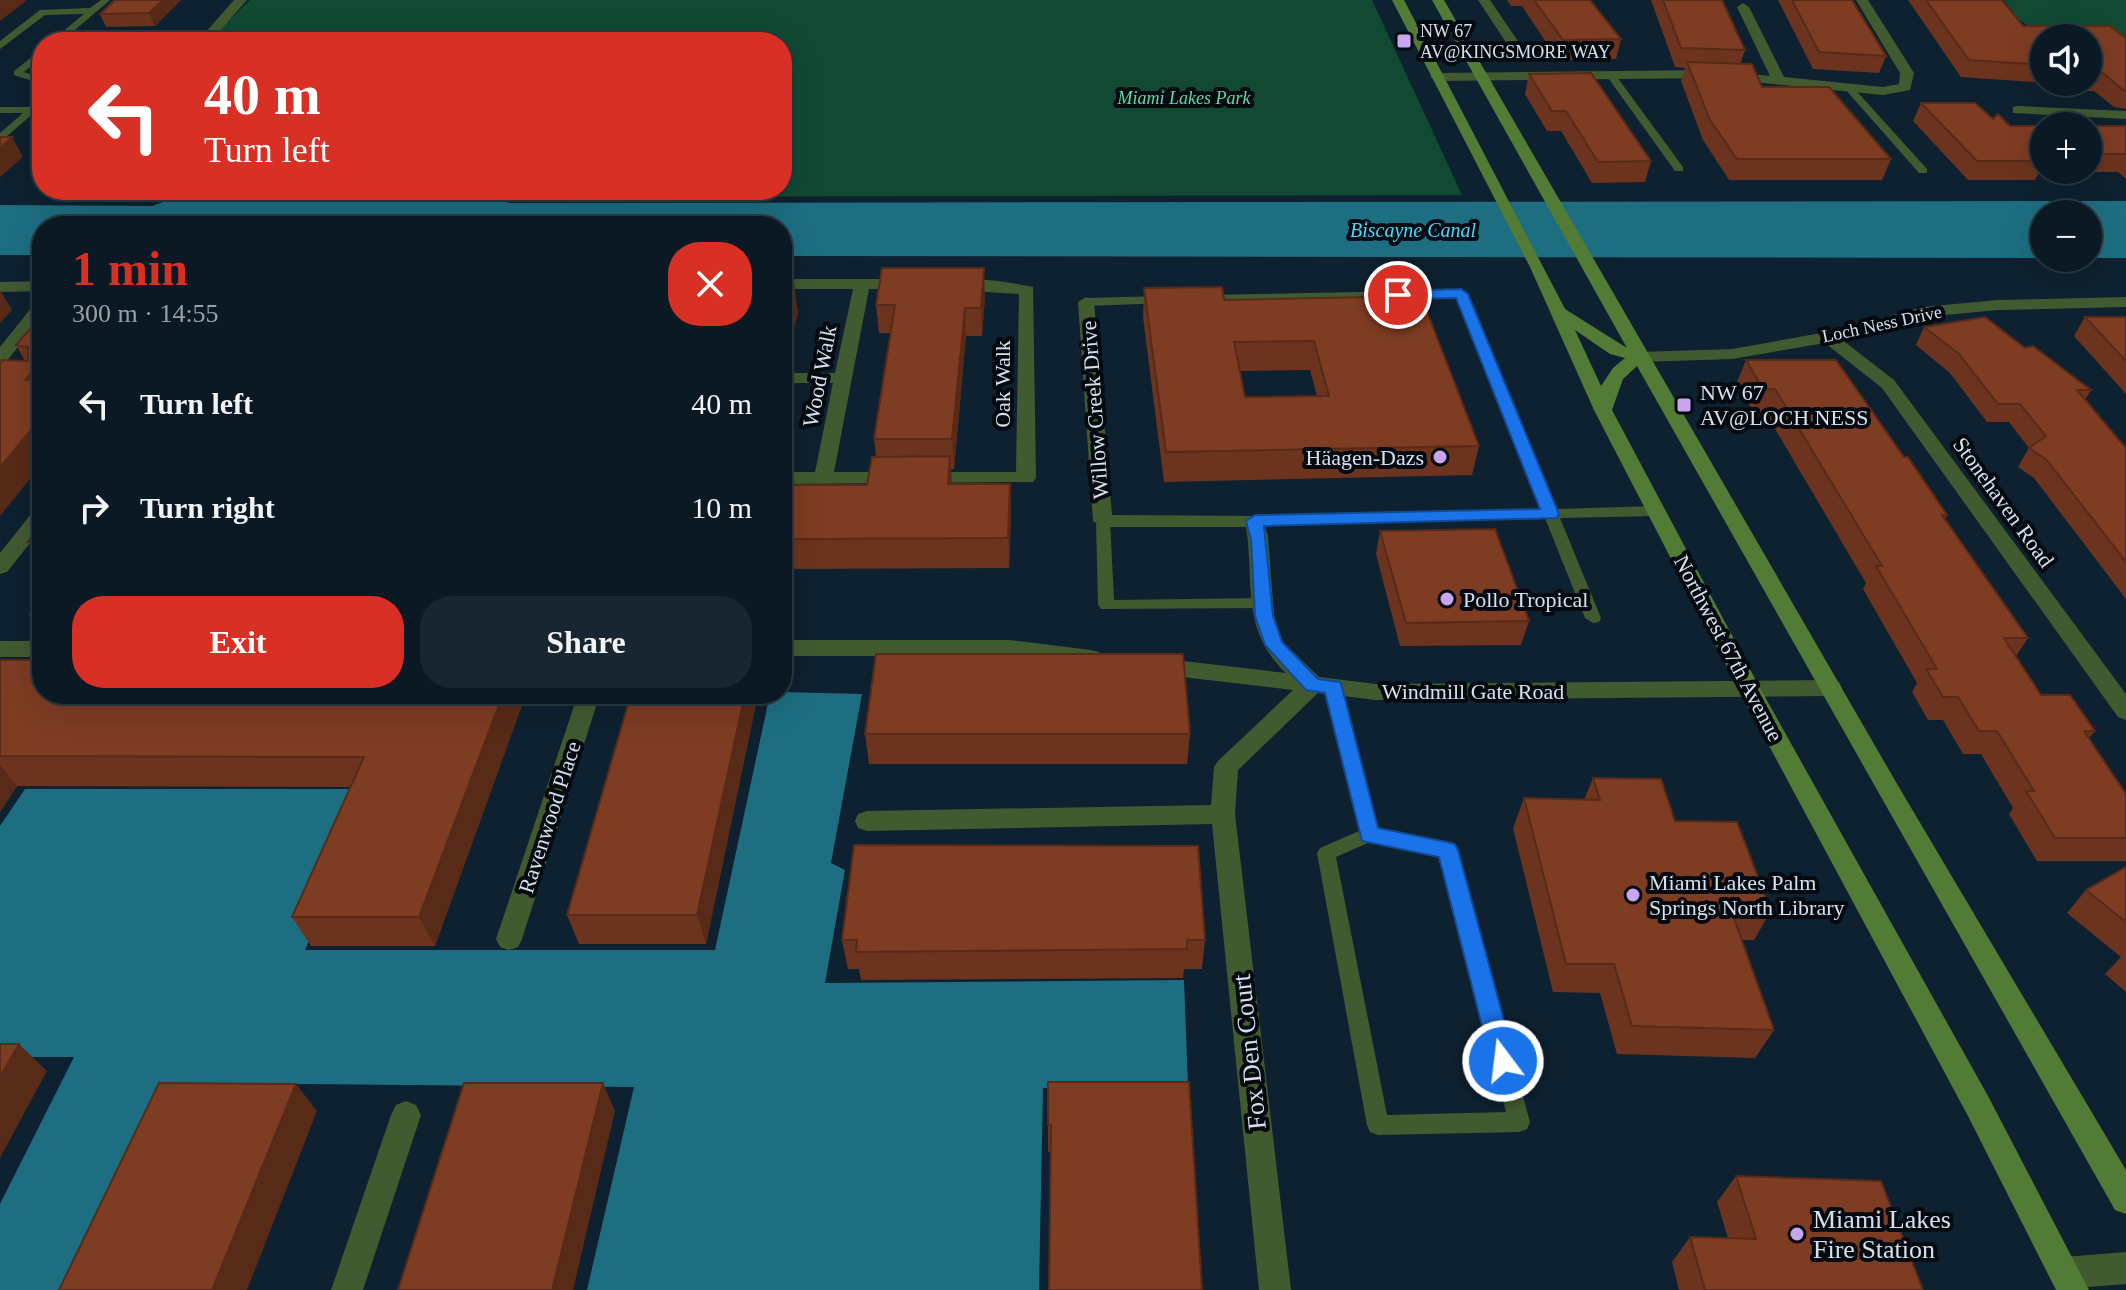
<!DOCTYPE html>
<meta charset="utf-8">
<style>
:root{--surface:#0a1924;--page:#182631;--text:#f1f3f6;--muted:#99a0a6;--line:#2a3841;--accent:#d93025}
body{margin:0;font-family:"Times New Roman",serif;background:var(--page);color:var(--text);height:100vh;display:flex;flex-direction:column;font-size:30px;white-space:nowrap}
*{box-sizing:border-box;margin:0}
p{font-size:26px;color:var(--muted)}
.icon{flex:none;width:44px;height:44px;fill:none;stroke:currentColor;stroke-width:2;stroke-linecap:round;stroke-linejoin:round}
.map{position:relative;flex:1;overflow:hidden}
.sheet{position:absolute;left:32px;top:216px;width:760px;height:488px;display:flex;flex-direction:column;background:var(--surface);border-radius:32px;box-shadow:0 8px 32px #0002,0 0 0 2px var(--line)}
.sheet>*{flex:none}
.top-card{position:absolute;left:32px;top:32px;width:760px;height:168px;border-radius:32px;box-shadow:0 8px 32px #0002,0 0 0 2px var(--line);background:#d93025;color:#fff;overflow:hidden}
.controls{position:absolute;left:2030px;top:24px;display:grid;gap:16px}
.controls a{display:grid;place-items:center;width:72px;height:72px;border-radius:50%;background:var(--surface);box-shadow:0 8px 32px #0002,0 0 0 2px var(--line);font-size:40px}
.pin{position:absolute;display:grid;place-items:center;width:68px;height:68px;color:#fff;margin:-34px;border:4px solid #fff;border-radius:50%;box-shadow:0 2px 8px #0007}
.me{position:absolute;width:88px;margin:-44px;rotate:345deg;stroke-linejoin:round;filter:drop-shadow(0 0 6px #0008)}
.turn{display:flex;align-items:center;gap:28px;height:168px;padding:0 40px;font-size:36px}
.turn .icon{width:104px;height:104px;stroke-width:2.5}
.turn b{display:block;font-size:56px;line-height:68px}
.round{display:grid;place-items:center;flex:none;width:84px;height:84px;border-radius:32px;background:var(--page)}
.head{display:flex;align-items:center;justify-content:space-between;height:136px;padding:0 40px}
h1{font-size:48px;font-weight:600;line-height:60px;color:var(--accent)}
.primary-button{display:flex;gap:16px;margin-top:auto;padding:16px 40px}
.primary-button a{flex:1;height:92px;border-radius:32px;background:var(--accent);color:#fff;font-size:32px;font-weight:600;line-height:92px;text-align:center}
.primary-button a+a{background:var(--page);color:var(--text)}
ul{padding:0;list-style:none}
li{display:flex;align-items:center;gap:24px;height:104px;padding:0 40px}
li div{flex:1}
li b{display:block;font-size:30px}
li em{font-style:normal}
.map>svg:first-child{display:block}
.green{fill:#114933}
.water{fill:#1e6e82}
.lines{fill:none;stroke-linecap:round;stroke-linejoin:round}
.service{fill:#415a30;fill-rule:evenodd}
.minor{fill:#415a30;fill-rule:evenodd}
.secondary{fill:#527b36;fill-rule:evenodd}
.wall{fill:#6c341e;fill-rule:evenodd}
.shaded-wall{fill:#582a18}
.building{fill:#7e3c23;stroke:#582a18;stroke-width:2;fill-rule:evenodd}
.route{fill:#1a73e8;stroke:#114b97;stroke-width:2}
.poi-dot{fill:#c8a6ef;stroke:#040a10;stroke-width:3}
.labels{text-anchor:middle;stroke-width:8;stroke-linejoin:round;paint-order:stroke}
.far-poi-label{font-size:18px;fill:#d5e1eb;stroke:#040a10;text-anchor:start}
.far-park-label{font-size:18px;font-style:italic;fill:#63d8a6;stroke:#040a10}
.far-street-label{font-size:18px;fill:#d5e1eb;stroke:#040a10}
.far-water-label{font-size:20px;font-style:italic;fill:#48dafe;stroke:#040a10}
.street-label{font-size:22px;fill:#d5e1eb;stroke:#040a10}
.poi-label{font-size:22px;fill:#d5e1eb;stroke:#040a10;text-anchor:start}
.near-street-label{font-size:26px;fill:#d5e1eb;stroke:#040a10}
.near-poi-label{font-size:26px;fill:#d5e1eb;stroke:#040a10;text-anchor:start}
</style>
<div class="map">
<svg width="2126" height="1290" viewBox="0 0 2126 1290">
<rect width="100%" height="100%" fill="#0e2130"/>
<path class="green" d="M250,0H1372L1462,195L49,198L57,190H782V42H207Z
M2004,0H2126V37L2036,31L2019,20Z"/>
<path class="water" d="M176,190H500L508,203L2126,201V258H2088V214H2044V258L782,256V226H42V255H0V205L152,206L166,201Z
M782,692L862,694L831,863L845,870L825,983L1184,980L1188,1086L1043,1088L1039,1290H587L634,1087L184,1083L89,1290H0V1204L74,1057H0V826L25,789H373L305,950H715L770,694Z"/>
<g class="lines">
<path class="service" d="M101,0H110L61,42H50L84,14L45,15L0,49V41L40,10L90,8Z
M109,37L114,40L112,42H102Z
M42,49V57L24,72L42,78V84L14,75V71Z
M1608,73H1614L1683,167V171H1675L1606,75Z
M1845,85H1851L1927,169V173H1919L1845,89Z
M42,98V106L0,142V133L23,113H0V107H29Z
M1461,290L1467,294L1556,509L1656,506L1663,511L1656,516L1560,518L1601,618L1599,622L1593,623L1585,618L1545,518L1255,526L1248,521L1255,516L1541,509L1456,298L1204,303L1198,299L1204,295Z
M1164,296L1168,297V303L1086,306L1080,302L1086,298Z
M1103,516L1110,521L1114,600L1264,598L1272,603L1264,608L1101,609L1098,605L1096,521Z
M37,609L42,610V620L31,618L29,614Z
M1333,681L1339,683L1341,687L1377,829L1447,843L1453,845L1456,850L1530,1122L1527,1129L1519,1132L1378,1135L1370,1132L1367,1125L1317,853L1320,848L1359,831L1325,687L1327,683ZM1370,842L1439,856L1506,1112L1387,1115L1336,857Z"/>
<path class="minor" d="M234,0H247L210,42H197Z
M1478,0H1490L1526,53L1525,56H1515Z
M1856,0H1868L1914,73L1910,90L1883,95L1714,78L1437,81L1430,77L1437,73L1714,70L1770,76L1737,7L1743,3L1749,7L1784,77L1883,87L1899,84L1900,73Z
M2018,106L2126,111V119L2013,113V107Z
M782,279H909L917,284L909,289H869L834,472H1016L1019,294L955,290L947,285C961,273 1014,283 1033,287L1036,478L1033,482L782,484V472H815L833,383H782V373H835L853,289H782Z
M42,281V291L0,292V282Z
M1086,297L1094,302L1112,515L1262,516L1268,536L1274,615L1283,642L1319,677L1376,684L1831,680L1839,682L1842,688L1839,694L1831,696L1376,700L1318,693L1238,770L1235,814L1291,1290H1259L1212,824L867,831L858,828L855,821L858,814L867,811L1211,805L1214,767L1218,761L1293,690L1157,674L1149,672L1146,666L1149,660L1157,658L1286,673C1240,629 1255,584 1246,527H1103L1093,521L1078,302Z
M2126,297V307L1998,310L1924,317L1841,339L1894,380L2126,694V720L2118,717L1882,388L1825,343L1732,359L1640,362L1631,357L1640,352L1732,349L1827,332L1923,307L1998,300Z
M42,301V317L6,362L0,363V347L36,302Z
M42,508V528L7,572L0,574V553L35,509Z
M782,640H1009L1091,650L1099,652L1102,658L1099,664L1091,666L1009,656H782Z
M0,641H42V657H0Z
M578,694H600L522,939L518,947L509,950L500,947L496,939Z
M406,1101L416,1105L421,1115L363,1290H331L391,1115L396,1105Z
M2126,1252V1284L2064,1289L2053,1284L2048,1273L2053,1262L2064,1257Z"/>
<path class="secondary" d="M1392,0H1404L1565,309L1627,348L1432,0H1444L1900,789L2126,1170V1214L2115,1210L1637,366L1623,379L1612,410L1760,688L1988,1096L2089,1290H2056L1968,1116L1738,688L1594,410L1530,267ZM1575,330L1610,354L1625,358L1613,368L1601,386Z"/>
</g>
<path class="wall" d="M115,0H181L155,26L106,27L100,14Z
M1507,0H1590L1621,39L1616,59L1558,60L1522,6H1511Z
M1651,0H1722L1745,50L1740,64L1762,87L1891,159L1882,180H1729L1703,140L1681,81L1685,68L1675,67Z
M1778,0H1852L1886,56L1879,73L1813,69Z
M1908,0H2002L2023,26L2126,38V109L2114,107L2094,91H2071L2063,84L1961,77ZM2044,38H2088V82H2044Z
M1529,74L1651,161L1645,182L1592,183L1561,131H1547L1525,94Z
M1921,103L1993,119L2010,126H2044V170H2088V126H2126V179L2118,172H2039L2035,180H1968L1913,121Z
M782,287H794L798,313L788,350H782Z
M1144,288L1224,300L1421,296L1479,446L1472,475L1164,482L1143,317ZM1310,370L1317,396L1245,397L1240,371Z
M985,296L982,336H966L954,469H951L952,484H1010L1011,514L1009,568L782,569V485H867L876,456L874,439L891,333H879L876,305Z
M42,315V464L25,361L16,345Z
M2085,317H2126V394L2074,336Z
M1924,327L2025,348L2091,390L2085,400L2126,448V599L2034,478L2018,467L2029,448L2009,422H1987L1950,373L1916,345Z
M1746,360L1904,457L1947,515L1945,520L2028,638L2016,656L2041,695L2095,731L2089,738L2126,794V861H2037L2009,814L2013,808L1981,754H1963L1943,720H1928L1912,692L1917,683L1863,589L1866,583L1765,412H1753L1737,382Z
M42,524V563L28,542Z
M1380,531L1529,621L1521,645L1400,646L1376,554Z
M0,660L42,694H526L435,946H311L292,917L351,787L17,786L0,812Z
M631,694H758L706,944H579L567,915Z
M865,734H1190L1187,764H869Z
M1593,778L1675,821L1771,911L1754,940H1742L1774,1030L1755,1058L1617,1054L1600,993L1553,992L1513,828L1524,798L1584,800Z
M2126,867V992L2105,974L2121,957L2067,913L2086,890Z
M842,940H1205L1202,969H1184L1183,978L861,980L859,969H848Z
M1048,1082L1202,1290L1051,1152H1048Z
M1736,1176L1923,1290H1679L1672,1262L1690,1237L1728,1238L1717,1202Z"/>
<path class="shaded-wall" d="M0,0H26V1L0,21Z
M163,0H181L155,26L149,13Z
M12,137L23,157L0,177V148Z
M984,268L985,296L982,336L981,308Z
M794,287L798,313L788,350L784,324Z
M0,290L12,310L0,323Z
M965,308L966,336L954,469L952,439Z
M42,361V406L25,380Z
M42,417V464L0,516V467Z
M950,456L952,486L948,484Z
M1010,484L1011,514L1009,568L1008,538Z
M503,694H526L435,946L419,917Z
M745,694H758L706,944L697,915Z
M0,765L17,786L0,812Z
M19,1044L47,1071L0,1158V1077Z
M603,1083L615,1111L573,1290H552Z
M296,1084L317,1111L247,1290H212Z"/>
<path class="building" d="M115,0H163L149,13L100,14Z
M1534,0H1590L1621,39L1563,40Z
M1663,0H1722L1745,50L1681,48Z
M1792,0H1852L1886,56L1819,52Z
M1926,0H2002L2023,26H2110L2126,38V90H2123L2103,73H2088V38H2044V65L1969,60Z
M1687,62L1752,64L1762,87H1829L1891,159H1737L1710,120Z
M1591,73L1651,161L1598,162L1566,111H1552L1529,74Z
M1921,103H1975L1993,119L1998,114L2010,126H2044V154H2037L2044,161H1977Z
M2046,126H2126V154H2088V126Z
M0,137H12L0,148Z
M882,268H984L981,308H965L952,439H874L895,305H876Z
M782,287H794L784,324H782Z
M1222,287L1224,300L1421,296L1479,446L1166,452L1144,288ZM1314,341L1329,396L1245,397L1234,342Z
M42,315V361L25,380H42V417L0,467V363L2,360L28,361V347L16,345Z
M1985,317L2025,348L2033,346L2091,390H2077L2126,448V562L2046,459L2029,448L2046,436L2020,404H1998L1959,354L1924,327Z
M2085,317H2126V361Z
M1746,360H1836L1904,457H1908L1947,515H1942L2028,638H2004L2041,695H2070L2095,731H2084L2126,794V838H2055L2026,791H2034L1997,731H1979L1958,697H1943L1926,669H1937L1876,566H1882L1775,389H1763Z
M950,456L948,484H1010L1008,538L782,539V485H867L872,457Z
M42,524V542H28Z
M1495,529L1529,621L1406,623L1380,531Z
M876,654H1183L1190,734H865Z
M0,660H42V694H503L419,917H292L364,757L0,756Z
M631,694H745L697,915H567Z
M1593,778L1661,779L1675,821L1737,822L1771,911L1731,910L1774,1030L1632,1026L1614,964H1566L1524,798L1600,800Z
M854,845L1198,846L1205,940H1187V949L856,952L857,940H842Z
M2126,867V922L2086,890Z
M0,1044H19L0,1077Z
M1048,1082H1189L1202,1290H1049L1051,1125H1048Z
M159,1083L296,1084L212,1290H59Z
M464,1083H603L552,1290H398Z
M1736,1176L1881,1181L1923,1290H1705L1690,1237L1756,1239Z"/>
<path class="route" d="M1461,289L1468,294L1559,514L1557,518L1264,526L1273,616L1282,642L1318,679L1340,682L1342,687L1378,828L1447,842L1455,844L1458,850L1515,1061L1511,1069L1503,1072L1495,1069L1491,1061L1439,857L1362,841L1325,693L1306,690L1265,645L1255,616L1251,540L1246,521L1255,515L1540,509L1456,298L1398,299L1391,295L1398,291Z"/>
<g class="poi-dot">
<rect x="1396" y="33" width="16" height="16" rx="4"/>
<rect x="1676" y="397" width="16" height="16" rx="4"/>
<circle cx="1440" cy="457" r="8"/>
<circle cx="1447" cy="599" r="8"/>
<circle cx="1633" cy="895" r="8"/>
<circle cx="1797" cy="1234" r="8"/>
</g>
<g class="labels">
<g class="far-poi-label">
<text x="1420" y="37">NW 67<tspan x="1420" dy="21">AV@KINGSMORE WAY</tspan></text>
</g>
<g class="far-park-label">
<text x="1184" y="104">Miami Lakes Park</text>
</g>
<g class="far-street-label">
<text transform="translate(1882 324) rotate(-12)" y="6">Loch Ness Drive</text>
</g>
<g class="far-water-label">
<text x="1413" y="237">Biscayne Canal</text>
</g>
<g class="street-label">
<text transform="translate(819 376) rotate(-79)" y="8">Wood Walk</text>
<text transform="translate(1002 384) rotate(-90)" y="8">Oak Walk</text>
<text transform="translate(1094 410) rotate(-94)" y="8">Willow Creek Drive</text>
<text transform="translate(2004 502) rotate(54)" y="8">Stonehaven Road</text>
<text transform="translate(1729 648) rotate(62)" y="8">Northwest 67th Avenue</text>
<text x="1473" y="699">Windmill Gate Road</text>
<text transform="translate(549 817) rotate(-72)" y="8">Ravenwood Place</text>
</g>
<g class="poi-label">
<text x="1700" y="400">NW 67<tspan x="1700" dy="25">AV@LOCH NESS</tspan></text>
<text x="1424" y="465" text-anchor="end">Häagen-Dazs</text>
<text x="1463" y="607">Pollo Tropical</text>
<text x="1649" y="890">Miami Lakes Palm<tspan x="1649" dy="25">Springs North Library</tspan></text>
</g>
<g class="near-street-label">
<text transform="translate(1249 1052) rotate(-96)" y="9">Fox Den Court</text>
</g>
<g class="near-poi-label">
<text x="1813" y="1228">Miami Lakes<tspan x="1813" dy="30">Fire Station</tspan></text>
</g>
</g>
</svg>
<div class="controls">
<a><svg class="icon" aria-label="sound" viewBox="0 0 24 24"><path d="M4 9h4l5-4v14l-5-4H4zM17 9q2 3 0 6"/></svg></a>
<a>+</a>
<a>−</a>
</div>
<div class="pin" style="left:1398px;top:295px;background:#d93025"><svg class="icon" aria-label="arrive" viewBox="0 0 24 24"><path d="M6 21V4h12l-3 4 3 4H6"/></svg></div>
<svg class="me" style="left:1503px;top:1061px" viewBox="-20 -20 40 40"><circle r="17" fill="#1a73e8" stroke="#fff" stroke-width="3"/><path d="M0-11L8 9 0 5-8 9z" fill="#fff"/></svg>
<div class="top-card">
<div class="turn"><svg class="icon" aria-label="left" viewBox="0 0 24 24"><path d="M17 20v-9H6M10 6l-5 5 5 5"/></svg><div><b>40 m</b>Turn left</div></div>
</div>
<section class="sheet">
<div class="head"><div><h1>1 min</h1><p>300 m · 14:55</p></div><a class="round" style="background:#d93025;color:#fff"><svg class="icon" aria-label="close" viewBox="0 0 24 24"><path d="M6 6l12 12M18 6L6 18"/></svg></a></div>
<ul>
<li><svg class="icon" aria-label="left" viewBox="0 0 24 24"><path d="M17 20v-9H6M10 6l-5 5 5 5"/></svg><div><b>Turn left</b></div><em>40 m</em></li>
<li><svg class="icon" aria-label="right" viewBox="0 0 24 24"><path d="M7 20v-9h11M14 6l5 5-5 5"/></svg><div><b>Turn right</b></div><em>10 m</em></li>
</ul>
<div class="primary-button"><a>Exit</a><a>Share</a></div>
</section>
</div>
